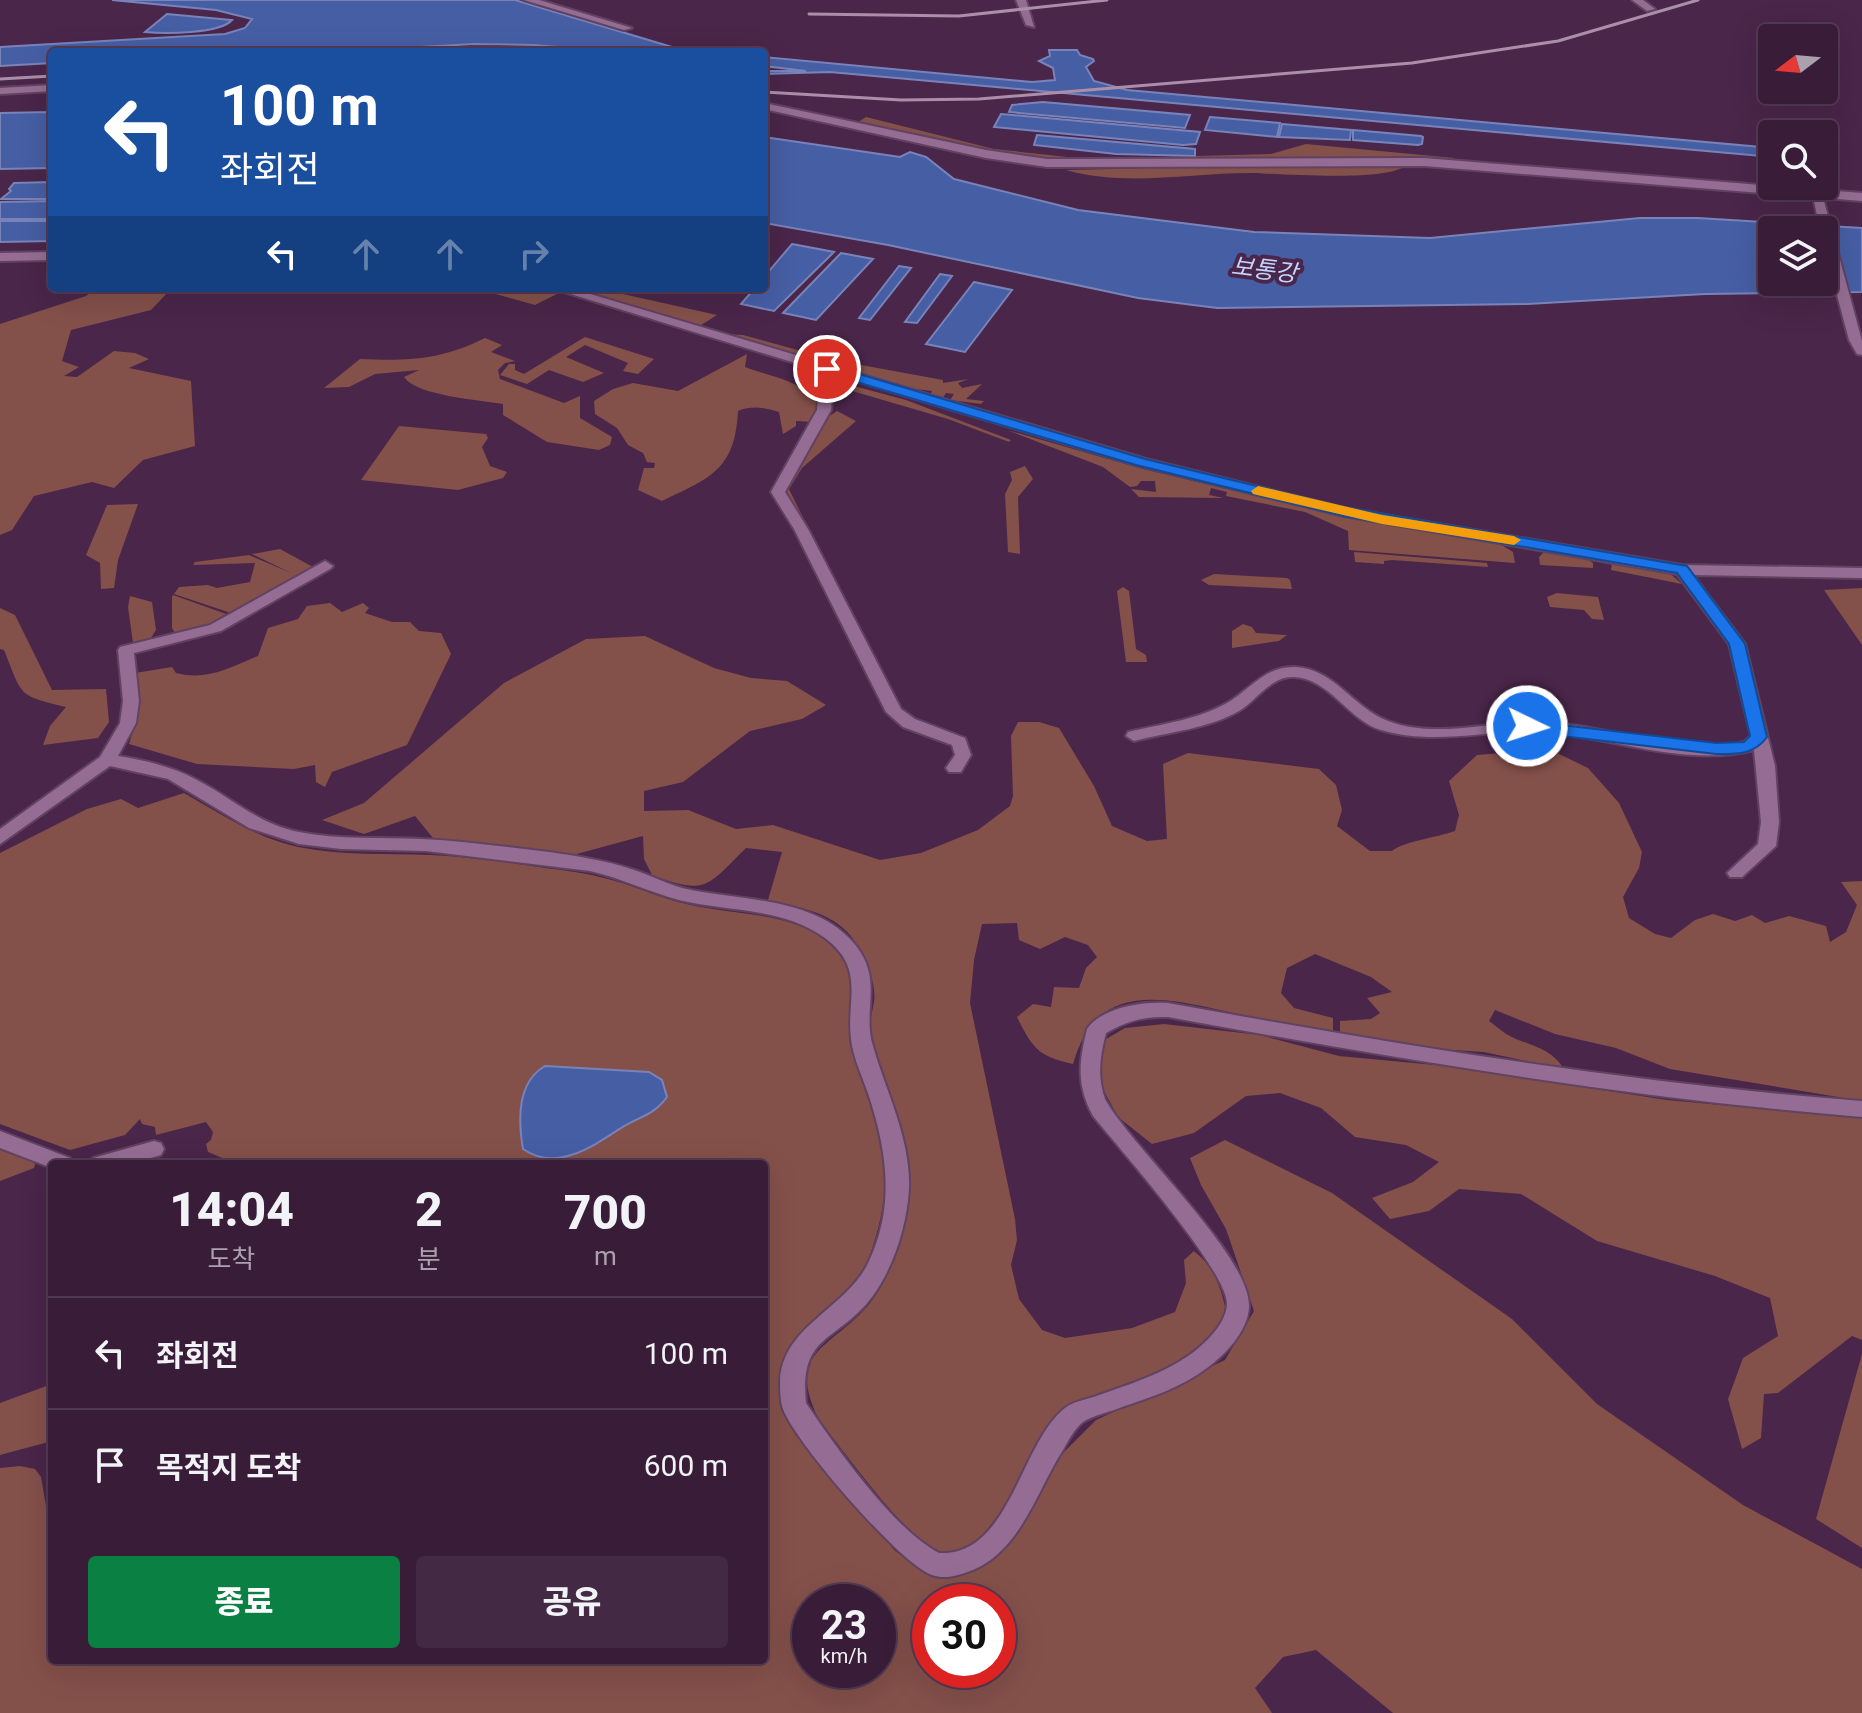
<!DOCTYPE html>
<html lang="ko">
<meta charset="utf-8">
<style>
:root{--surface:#381c38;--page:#432943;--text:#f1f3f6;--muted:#aba1ae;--line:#523a53;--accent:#0b8043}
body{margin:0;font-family:Roboto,"Noto Sans KR",sans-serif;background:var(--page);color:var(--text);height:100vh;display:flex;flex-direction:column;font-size:30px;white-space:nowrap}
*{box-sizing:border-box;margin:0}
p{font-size:26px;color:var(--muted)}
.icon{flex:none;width:44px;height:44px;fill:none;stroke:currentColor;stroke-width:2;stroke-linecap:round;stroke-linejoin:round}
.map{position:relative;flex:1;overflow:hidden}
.sheet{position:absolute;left:48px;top:1160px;width:720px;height:504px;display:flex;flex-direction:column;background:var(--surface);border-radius:8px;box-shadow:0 8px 32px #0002,0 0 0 2px var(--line)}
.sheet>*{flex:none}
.hud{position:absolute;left:48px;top:48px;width:720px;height:244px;border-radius:8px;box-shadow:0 8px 32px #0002,0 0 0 2px var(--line);background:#1a4fa0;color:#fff;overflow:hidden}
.needle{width:52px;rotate:254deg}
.controls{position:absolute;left:1758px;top:24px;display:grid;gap:16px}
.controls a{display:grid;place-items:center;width:80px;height:80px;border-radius:8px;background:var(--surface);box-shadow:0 8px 32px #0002,0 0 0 2px var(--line);font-size:40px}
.speed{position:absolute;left:792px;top:1584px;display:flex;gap:16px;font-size:40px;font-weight:700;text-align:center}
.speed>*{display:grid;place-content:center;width:104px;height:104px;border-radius:50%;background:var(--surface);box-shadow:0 8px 32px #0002,0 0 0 2px var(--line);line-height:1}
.speed small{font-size:20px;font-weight:400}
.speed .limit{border:12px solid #d22;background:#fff;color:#111}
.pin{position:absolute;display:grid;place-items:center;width:68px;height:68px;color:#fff;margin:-34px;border:4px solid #fff;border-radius:50%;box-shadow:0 2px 8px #0007}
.me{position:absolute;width:88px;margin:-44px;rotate:94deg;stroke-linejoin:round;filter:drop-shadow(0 0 6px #0008)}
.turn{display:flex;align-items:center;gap:28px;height:168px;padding:0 40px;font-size:36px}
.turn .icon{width:104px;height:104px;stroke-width:2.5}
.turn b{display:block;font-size:56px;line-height:68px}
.lanes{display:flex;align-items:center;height:76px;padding:0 40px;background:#0003;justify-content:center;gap:40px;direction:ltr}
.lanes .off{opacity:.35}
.eta{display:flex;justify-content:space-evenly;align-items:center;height:136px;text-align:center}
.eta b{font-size:48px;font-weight:800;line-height:56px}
.primary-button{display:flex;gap:16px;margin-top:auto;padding:16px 40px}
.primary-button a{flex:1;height:92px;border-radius:8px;background:var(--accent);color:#fff;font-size:32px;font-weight:800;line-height:92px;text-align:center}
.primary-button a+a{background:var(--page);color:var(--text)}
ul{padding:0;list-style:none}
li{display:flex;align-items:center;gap:24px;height:112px;padding:0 40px;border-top:2px solid var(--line)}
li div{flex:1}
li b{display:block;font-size:30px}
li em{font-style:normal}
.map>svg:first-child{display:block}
.green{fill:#84504a;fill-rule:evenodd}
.water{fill:#465ea4;stroke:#7983ba;stroke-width:2;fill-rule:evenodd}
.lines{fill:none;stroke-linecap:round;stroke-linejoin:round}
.minor-casing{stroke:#614261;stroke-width:4}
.secondary-casing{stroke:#614261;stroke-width:4}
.minor{fill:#956d94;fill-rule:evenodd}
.secondary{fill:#956d94;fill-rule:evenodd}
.rail{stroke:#ab8eaa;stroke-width:3}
.route{fill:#1a73e8;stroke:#114b97;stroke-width:2}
.slow{fill:#f59e0b}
.labels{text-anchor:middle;stroke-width:8;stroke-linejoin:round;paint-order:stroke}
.far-water-label{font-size:24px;font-style:italic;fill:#c4d5fd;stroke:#4a264a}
</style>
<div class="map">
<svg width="1862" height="1713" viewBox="0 0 1862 1713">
<rect width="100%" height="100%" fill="#4a264a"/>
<path class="green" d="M866,117L994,149L1086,159L1271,154L1306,144L1454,158L1447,161C1325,151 1204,166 1082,163C1005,161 930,140 855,124Z
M1288,165L1402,168C1376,181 1284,174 1250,173C1190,173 1125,187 1066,170Z
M97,288H172L151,310L71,330L62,361L79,367L64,376L77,377L114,351L135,353L149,359L129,368L191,381L195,446L143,460L114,488L92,482L34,496L12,530L0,535V324L86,296Z
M474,288H537L557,294L535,305Z
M567,288H596L717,315L698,327Z
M720,334L743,335L834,360L943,380V383L969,379L958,383L962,388L982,384L966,399L984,401L981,404L950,400L954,394L946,393L942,399L930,395L932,391L899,387Z
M585,337L654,359L638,374L623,371L628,363L585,345L566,357L604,373L583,382L549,370L527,384L500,375L509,364H515V370L524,374Z
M485,338L502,345L491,352L515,361L505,363L498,370L500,379L564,403L580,396V418L612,437L610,445L599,450L547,442L503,415V404C480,400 417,396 404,377L419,370L375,374L349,387L324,388L360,359C409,361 441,360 485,338Z
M747,354L745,367C770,377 805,380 819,406L813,422L796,421V426L783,434L779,412C765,408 753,405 738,411C735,470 710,478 662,501L638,490L644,468H654L655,463L647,462L643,453L628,445L617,428L595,414L594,401L613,389L633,383L678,391Z
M835,381L906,400L1011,440L1009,442L948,419L835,386L832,382Z
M837,411L856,421L802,468L789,489L808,528L805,529L783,490L825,419Z
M399,426L486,434L488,438L482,447L490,466L507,472L503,478L458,490L361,480Z
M1007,430L1143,469L1345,517L1500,544L1513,552L1515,563L1349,550L1348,531L1305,512L1226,496L1227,492L1211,488L1209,495L1224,498L1139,497L1131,489L1156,492L1155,481H1141L1137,486L1130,487L1103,467Z
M1025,466L1033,479L1018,497L1020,554L1008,552L1005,494L1012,480L1010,472Z
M138,504L118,560L114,588L101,589L100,563L86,555L107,505Z
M280,549L313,567L231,613L174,594L179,587L208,585L217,588L250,582L255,563L193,565L195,562L249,555L291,573L252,554Z
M1545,551L1584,557L1593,563V568L1540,565L1539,557Z
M1354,552L1487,563L1488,567L1392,560L1384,561V564L1355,562Z
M1612,562L1667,571L1682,584L1611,570Z
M1214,574L1287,578L1290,580L1292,589L1209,585L1201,580Z
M1123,587L1129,591L1136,649L1146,655L1147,662H1126L1117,591Z
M1862,588V645L1824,590Z
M1557,593L1598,597L1604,620L1592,619L1584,610L1550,607L1547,597Z
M130,596L152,602L156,630L149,641L133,643L128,607Z
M172,597L173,595L229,615L208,627L176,635L172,628Z
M330,603L342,612L363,603L369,608L365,613L392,622H410L419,631L441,633L451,654L407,745L332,772L325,787L316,782L315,765L294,769L197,764L129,744L138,714L135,673L172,667L176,673C207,681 229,668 258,656L268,628L298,619L307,606Z
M0,608L15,615L52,690L106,689L109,722L98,738L43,745L50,726L66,707C17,695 23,697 4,650L0,649Z
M1243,624L1252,627L1256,633L1287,635L1279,641L1232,648V631Z
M645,636L714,668L751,678L787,681L826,705L802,719L750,731L683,782L644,791V811L688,810L736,829L773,825L880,860L921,853L978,830L1010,806L1013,796L1011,736L1018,722H1039L1059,728L1094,786L1112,826L1147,841L1167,839L1163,764L1188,753L1319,769L1336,785L1342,810L1337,826L1370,851H1392C1402,842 1438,837 1455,831L1459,815L1449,781L1477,755L1549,749L1588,768L1619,803L1642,852L1639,868L1623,897L1629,918L1655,934L1671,938L1695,920L1713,914L1735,921L1752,915L1765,923L1789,916L1826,926L1830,942L1846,932L1857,905L1841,882L1862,881V1101L1670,1069L1616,1048L1555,1034L1495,1010L1489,1021C1497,1027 1506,1035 1516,1039C1536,1047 1552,1050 1564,1069L1484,1052L1420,1048L1340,1035V1021L1371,1019L1380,1013L1367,998L1392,992L1371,977L1315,954L1287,968L1281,993L1294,1008L1333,1018V1032L1312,1031C1281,1024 1251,1017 1220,1010C1155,996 1096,984 1073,1064C1038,1056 1033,1049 1017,1017L1033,1004L1051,1007L1054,987L1079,988L1086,968L1097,957L1088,945L1065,937L1040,949L1019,940L1017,923L982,924L974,960L970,1003L1015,1219L1017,1240L1011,1265L1019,1299L1042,1330L1065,1338L1132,1328L1175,1312L1186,1283L1184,1260L1194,1251C1217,1269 1222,1292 1228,1320L1189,1359L1081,1404L978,1542C966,1549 950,1557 937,1551C904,1536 844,1451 819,1420C787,1354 824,1351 862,1312C882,1293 896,1258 903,1232C920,1174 896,1127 880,1073C876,1062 871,1050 870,1038C868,1025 872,1014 874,1002C877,981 863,951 850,935C830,911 796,907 768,900L782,852L746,848C707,886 707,896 652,875L644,859L643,836L573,855L433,838L415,816L364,834L322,820L364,803L504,683L586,639Z
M184,793C221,814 256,838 298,847C342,856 387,853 431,855C468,857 508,862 545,868C565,870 585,873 604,878C634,885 661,899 691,905C750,918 826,910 852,977C863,1004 854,1039 859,1067C865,1098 882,1128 885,1160C888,1190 880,1227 870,1255C843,1328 757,1325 789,1421L895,1551L936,1576L960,1575L995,1556L1060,1456L1096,1420L1225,1360L1254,1311L1226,1229L1201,1185L1190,1158L1225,1140L1332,1193L1512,1319L1597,1404L1743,1505L1862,1569V1713H1393L1316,1650L1283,1657L1255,1688L1272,1713H0V1468L20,1466L35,1469L41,1477L46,1506L52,1509V1660H764V1164H229L227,1160L208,1152L206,1144L211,1140L213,1132L206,1122L156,1135L155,1127L142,1124L140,1119L125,1135L70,1150L0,1124V853L87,809L121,799L138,808ZM810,1602H878V1670H810ZM930,1602H998V1670H930Z
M1164,1024L1260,1035L1339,1056L1446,1066L1667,1100L1862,1118V1340L1852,1336L1778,1393L1764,1394L1761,1438L1742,1449L1728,1399L1743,1358L1778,1336L1770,1298L1715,1276L1597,1241L1521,1194L1459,1189L1429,1211L1390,1219L1372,1198L1413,1182L1439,1162L1406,1145L1355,1137L1321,1108L1280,1093L1246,1096L1194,1133L1152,1144L1118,1117L1098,1080L1101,1042L1125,1028Z
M0,1144L36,1160L34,1168L0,1181Z
M1862,1354V1548L1816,1519Z
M52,1384V1441L0,1455V1403Z"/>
<path class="water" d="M112,0H515L682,50L705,52H615L534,45L474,44L331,52H52V63L0,66V47L225,34L245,28L252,19L216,10Z
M167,14L232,20C220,34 164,34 145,32Z
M1049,50H1077L1080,55L1093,59L1094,61L1086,67L1094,81L1127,90L1772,148V157L830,72L764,74V71H806L764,66V57L1032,82L1055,80L1053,68L1039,61L1050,56Z
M1043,102L1190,115L1185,128L1009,112L1012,105Z
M52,112V168L0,169V113Z
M1001,114L1200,132L1196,144L1183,145L994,127Z
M1210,117L1280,123L1277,137L1205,130Z
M1282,124L1351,130L1350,140L1279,137Z
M1353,130L1421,136L1423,137L1422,144L1418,145L1353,140Z
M1037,135L1195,149V156L1116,154L1034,145Z
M764,137L900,157L910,152L926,157L954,179L1078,210L1254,232L1430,238L1640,218H1698L1862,228V292L1705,294L1527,304L1217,308L1138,298L888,245L764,223ZM1772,230H1824V282H1772Z
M52,182V199H1L11,191L9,189L14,183Z
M52,201V219H0V202Z
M0,221H52V241L0,242Z
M792,244L834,252L774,311L741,304L755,288H764V277Z
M841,253L873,259L816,320L783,313Z
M899,266L911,268L870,320L859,318Z
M940,274L952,276L917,323L905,322Z
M974,282L1012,290L965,352L926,344Z
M545,1066L649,1072L662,1080L667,1097C653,1116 640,1116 621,1128C592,1147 556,1172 523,1149C518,1120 517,1082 545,1066Z"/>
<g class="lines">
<defs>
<path id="minor" d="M524,0H539L632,28L624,30Z
M1016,0H1026L1034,27L1026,25Z
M1632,0H1643L1655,9L1647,11Z
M1812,192L1822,194L1862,341V355L1857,354L1849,340L1824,246V230H1820Z
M52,252V260L0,261V253Z
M551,288H570L1146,459L1344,508L1682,565L1862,568V578L1693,575L1745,644L1775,766L1779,822L1776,846L1742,877H1730L1727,873L1758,844L1761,822L1754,750C1686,768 1612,737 1544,732C1488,729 1435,746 1381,730C1349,721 1329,678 1294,677C1271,676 1257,700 1239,711C1208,729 1168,732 1134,741L1126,736L1128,732C1161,724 1197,720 1227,703C1250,690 1265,666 1295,667C1335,669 1353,708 1388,721C1434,739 1491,721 1539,722C1598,723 1689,757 1744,742L1751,736L1729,644L1677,574L1344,516L1136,465L830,373L826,377L832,399L831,410L785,492L808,529L901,709L915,719L965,738L971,755L961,772H949L946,768L955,755L952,745L903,727L886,712L794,529L771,492L817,410L818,399L812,376L818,370Z
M325,561L333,566L330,569L221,631L134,653L139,701L136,723L118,756C145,760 173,767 197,780C232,798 260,825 299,832C339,840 381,837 421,839C464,841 507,847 549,852C576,856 604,860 631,869C651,875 670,886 691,890C747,901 819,898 857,947C883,982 862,1011 873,1046C886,1092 911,1139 909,1189C907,1225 894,1267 872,1297C837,1343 799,1333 806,1403C836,1447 893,1529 939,1553C1010,1557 1020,1443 1065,1408C1074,1401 1089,1399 1099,1395C1139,1381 1182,1368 1211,1336C1219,1327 1227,1315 1227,1303C1225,1268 1119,1148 1093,1116C1076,1085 1079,1061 1087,1029C1102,1007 1144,1001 1168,1003C1398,1045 1628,1083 1862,1101V1117C1628,1098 1398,1059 1168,1017C1144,1016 1126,1021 1106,1033C1100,1056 1097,1076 1105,1099C1131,1147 1251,1256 1249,1307C1248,1331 1225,1355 1207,1368C1182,1387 1152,1397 1122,1407C1111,1412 1093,1415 1083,1422C1075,1428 1068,1441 1063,1450C1037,1490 1021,1550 973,1570C960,1575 946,1580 932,1575C901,1565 790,1437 782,1406C780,1398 780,1387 780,1380C783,1325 848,1308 869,1261C895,1206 887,1152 869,1096C863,1078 853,1058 851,1039C846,999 866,969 825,938C783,907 728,912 679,900C649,892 621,878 590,871L426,851L341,849L299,844L249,828L168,779L110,766L0,844V829L100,757L120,723L123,701L118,650L120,647L210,625Z
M0,1131L70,1158L74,1164H52V1168L0,1148Z
M154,1141L161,1143L164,1149L161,1155L130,1164H89L93,1158Z"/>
<path id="secondary" d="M52,85V91L0,94V88Z
M764,103L986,150L1047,159L1424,158L1862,193V201L1424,166L1047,167L986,158L764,109Z"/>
</defs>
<use href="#minor" class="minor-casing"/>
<use href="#secondary" class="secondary-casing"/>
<use href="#minor" class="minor"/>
<use href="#secondary" class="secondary"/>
<path class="rail" d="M809,14L959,16L1107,0
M0,79L52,76
M764,92L901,100L979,99L1412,63L1558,41L1698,0"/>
</g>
<path class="route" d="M823,366H832L1145,459L1344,507L1687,566L1745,644L1767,737C1754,755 1737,754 1716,754L1527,732L1519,726L1527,721L1716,743L1744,742L1750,736L1729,644L1677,573L1344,516L1136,465L823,372Z"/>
<path class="slow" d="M1258,486L1382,515L1514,536L1521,540L1514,545L1382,524L1253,494L1251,491Z"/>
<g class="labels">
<g class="far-water-label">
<text transform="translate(1264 270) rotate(7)" y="8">보통강</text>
</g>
</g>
</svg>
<div class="controls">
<a><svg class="needle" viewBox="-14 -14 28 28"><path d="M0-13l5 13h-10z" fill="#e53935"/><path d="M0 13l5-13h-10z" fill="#aba1ae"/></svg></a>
<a><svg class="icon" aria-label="search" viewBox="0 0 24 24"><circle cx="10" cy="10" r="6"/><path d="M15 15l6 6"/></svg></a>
<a><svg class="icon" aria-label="layers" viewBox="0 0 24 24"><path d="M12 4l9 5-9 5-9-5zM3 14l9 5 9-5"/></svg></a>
</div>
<div class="speed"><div>23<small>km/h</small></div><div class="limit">30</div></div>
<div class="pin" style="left:827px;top:369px;background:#d93025"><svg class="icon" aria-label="arrive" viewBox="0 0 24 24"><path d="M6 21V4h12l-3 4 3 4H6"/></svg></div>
<svg class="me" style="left:1527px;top:726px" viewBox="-20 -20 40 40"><circle r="17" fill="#1a73e8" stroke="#fff" stroke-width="3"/><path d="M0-11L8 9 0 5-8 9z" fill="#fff"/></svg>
<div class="hud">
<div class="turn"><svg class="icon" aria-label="left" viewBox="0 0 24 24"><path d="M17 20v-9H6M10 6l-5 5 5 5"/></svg><div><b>100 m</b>좌회전</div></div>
<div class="lanes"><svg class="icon" aria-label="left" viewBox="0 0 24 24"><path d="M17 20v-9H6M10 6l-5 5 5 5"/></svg><svg class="icon off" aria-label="ahead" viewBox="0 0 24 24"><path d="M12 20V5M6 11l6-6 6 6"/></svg><svg class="icon off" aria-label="ahead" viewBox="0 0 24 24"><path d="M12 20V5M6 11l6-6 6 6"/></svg><svg class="icon off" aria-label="right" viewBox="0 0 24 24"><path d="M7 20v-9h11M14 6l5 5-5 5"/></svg></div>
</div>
<section class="sheet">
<div class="eta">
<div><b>14:04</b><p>도착</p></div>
<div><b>2</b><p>분</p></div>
<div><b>700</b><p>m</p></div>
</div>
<ul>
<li><svg class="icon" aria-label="left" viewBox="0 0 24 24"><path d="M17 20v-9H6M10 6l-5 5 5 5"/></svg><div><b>좌회전</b></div><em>100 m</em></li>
<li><svg class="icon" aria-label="arrive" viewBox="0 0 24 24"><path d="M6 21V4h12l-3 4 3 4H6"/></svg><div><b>목적지 도착</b></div><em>600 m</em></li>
</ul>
<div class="primary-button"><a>종료</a><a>공유</a></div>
</section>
</div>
